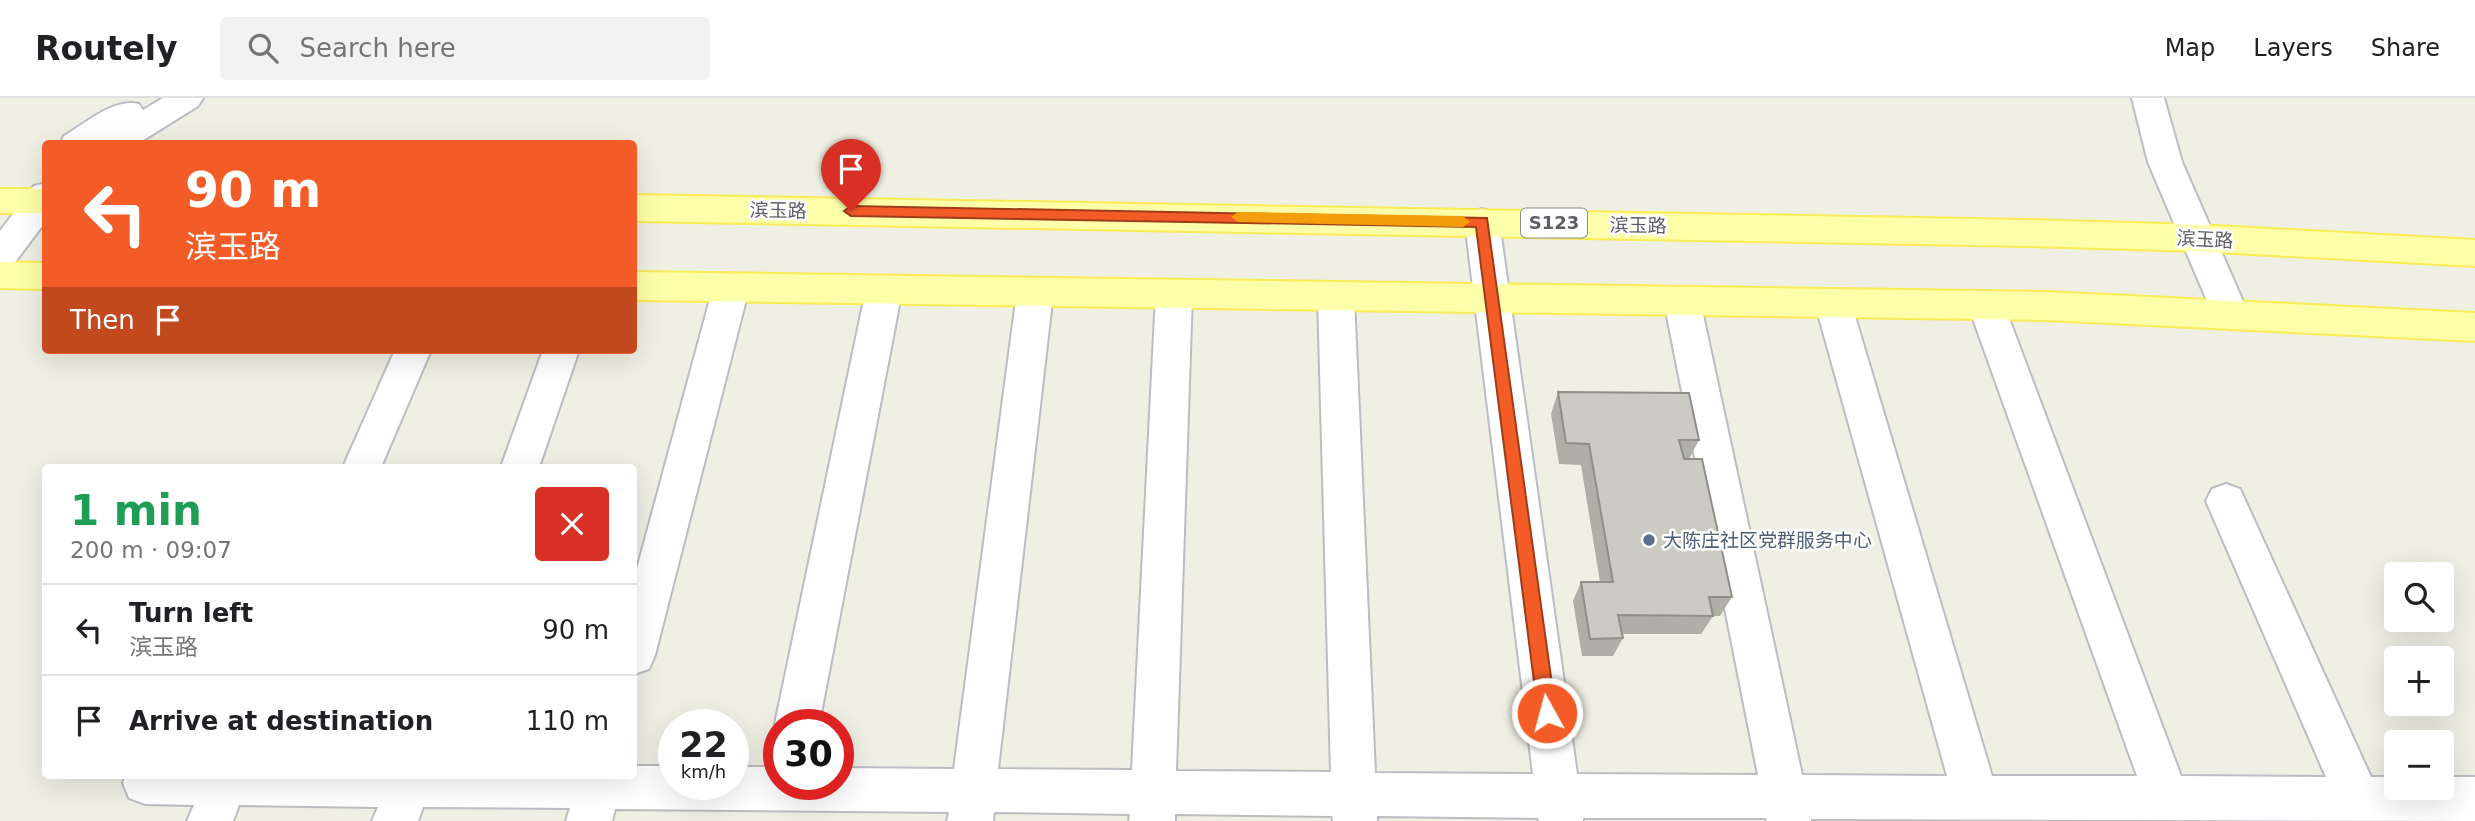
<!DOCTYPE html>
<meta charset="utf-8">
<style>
:root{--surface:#fff;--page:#f2f2f2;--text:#202124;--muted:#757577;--line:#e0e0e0}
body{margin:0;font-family:"DejaVu Sans","Noto Sans SC",sans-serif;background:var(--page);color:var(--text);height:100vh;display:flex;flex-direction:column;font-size:26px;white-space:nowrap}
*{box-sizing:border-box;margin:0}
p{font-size:23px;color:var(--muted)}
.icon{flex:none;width:38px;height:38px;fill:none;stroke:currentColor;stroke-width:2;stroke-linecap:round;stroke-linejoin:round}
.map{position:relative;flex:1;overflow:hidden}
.side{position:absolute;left:42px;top:366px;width:595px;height:315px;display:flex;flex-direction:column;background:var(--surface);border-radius:7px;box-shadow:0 7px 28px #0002}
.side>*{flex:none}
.top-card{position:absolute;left:42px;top:42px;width:595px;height:214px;border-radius:7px;box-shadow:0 7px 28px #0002;background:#f35c26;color:#fff;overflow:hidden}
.tools{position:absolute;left:2384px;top:464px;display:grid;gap:14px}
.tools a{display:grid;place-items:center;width:70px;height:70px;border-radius:7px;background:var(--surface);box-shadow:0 7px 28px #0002;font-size:35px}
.speed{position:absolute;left:658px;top:611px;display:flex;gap:14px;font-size:35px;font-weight:700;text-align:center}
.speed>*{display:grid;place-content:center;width:91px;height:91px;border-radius:50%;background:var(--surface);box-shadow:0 7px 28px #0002;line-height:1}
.speed small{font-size:18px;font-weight:400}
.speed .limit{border:10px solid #d22;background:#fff;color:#111}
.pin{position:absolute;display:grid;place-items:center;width:60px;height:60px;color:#fff;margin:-72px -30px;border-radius:50% 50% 50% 0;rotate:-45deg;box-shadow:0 0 7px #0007}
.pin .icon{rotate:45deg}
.me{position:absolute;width:77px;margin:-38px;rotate:353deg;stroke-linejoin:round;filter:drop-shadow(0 0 5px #0008)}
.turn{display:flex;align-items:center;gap:24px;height:147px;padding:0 28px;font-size:32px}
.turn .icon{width:91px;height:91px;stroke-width:2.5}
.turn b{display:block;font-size:49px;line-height:60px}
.then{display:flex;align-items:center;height:66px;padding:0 28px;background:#0003;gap:14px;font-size:26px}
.round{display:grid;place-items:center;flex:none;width:74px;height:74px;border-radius:7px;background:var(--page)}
.overview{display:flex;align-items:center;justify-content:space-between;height:119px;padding:0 28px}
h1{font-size:42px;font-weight:600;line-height:52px;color:#1e9e55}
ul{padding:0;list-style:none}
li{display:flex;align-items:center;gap:21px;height:91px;padding:0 28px;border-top:2px solid var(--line)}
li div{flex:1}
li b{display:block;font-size:26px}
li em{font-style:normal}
header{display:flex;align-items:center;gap:42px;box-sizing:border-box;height:98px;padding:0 35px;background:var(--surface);border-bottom:2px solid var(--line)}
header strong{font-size:33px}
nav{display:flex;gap:38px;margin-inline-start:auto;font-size:24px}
.search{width:490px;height:63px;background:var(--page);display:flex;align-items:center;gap:18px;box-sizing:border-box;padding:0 24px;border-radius:7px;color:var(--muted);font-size:26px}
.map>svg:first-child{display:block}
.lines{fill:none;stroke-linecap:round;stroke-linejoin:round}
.minor-casing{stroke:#bbbdc3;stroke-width:4}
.major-casing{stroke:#faea53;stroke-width:4}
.minor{fill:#fff;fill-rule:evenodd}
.major{fill:#fdffa9;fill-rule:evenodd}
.wall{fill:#afafa8}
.building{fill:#cccbc3;stroke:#8f8e88;stroke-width:2}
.route{fill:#f35c26;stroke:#9e3c19;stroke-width:2}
.slow{fill:#f59e0b}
.service-dot{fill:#5c6f8a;stroke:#fff;stroke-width:2.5}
.labels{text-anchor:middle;stroke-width:5;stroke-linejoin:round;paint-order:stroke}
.shield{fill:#fff;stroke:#8d8e93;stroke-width:2}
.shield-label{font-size:18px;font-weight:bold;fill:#5c5e65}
.street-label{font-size:19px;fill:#5c5e65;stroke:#fff}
.service-label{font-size:19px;fill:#4e5e75;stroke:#fff;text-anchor:start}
</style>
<header>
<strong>Routely</strong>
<div class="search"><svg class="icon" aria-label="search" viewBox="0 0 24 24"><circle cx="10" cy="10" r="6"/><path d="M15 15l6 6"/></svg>Search here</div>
<nav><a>Map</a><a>Layers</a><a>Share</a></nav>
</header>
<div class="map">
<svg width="2475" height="723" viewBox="0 0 2475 723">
<rect width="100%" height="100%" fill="#efefe4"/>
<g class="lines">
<defs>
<path id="minor" d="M163,0H203L198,8L137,46H60L64,38C86,25 114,0 139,6L143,12Z
M2132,0H2164L2182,64L2249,217L2244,227L2231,231L2218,227L2213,217L2148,64Z
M46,85V123L12,168L0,172V133L34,88Z
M1482,111L1494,115L1499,124L1577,676L1758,677L1664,203L1669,193L1682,189L1695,193L1700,203L1802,677L1947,678L1815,205L1820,195L1833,191L1846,195L1851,205L1992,678H2137L1968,207L1973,197L1986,193L1999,197L2004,207L2181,678L2326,679L2206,403L2212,391L2226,386L2240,391L2371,679H2396V690H2441V679H2475V723L1811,721V723H1767L1766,720H1583V723H1539L1538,720L1377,718V723H1333L1332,718L1175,716V723H1129L1130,716L994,714L993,723H947L949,714L615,711L612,723H566L570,710L423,709L418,723H372L378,709L239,707L233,723H187L194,707L145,706L129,700L123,685L126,677H634V668H674V686H733V669H779V686H838V670L954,671L1017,195L1022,185L1035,181L1048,185L1053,195L998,671L1132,672L1156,196L1161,186L1174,182L1187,186L1192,196L1176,673L1331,674L1318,199L1323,189L1336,185L1349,189L1354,199L1375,675L1533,676L1465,124L1470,115Z
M731,176L744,180L749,190L655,557L649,571L634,576V482L713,190L718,180Z
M884,178L897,182L902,192L819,626H779V634L775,626L866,192L871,182Z
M395,252H431L381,369H343Z
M543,252H579L539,369H501Z"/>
<path id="major" d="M0,91H46V115H0Z
M634,97L2028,122L2197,127L2475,142V168L2197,153L2028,148L634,123Z
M0,164L46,165V191L0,190Z
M634,174L2046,194L2475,215V243L2046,222L634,202Z"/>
</defs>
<use href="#minor" class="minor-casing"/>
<use href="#major" class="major-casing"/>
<use href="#minor" class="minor"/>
<use href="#major" class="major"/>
</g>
<path class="wall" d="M1558,294L1699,342L1689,361L1732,499L1720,518H1713L1701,536H1622L1623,540L1613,558H1582L1573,503L1581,484H1600L1581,367L1559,366L1551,316Z"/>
<path class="building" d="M1558,294L1689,295L1699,342H1679L1684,361H1702L1732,499H1709L1713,518L1618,517L1623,540L1590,541L1581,484H1613L1589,346L1566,345Z"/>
<path class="route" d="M851,108L1487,120L1556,615L1553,621L1547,624L1540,621L1538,615L1476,129L851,118L844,113Z"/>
<path class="slow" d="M1238,114L1463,118L1470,124L1463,129L1238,124L1231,119Z"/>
<circle class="service-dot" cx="1649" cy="442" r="7"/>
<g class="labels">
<rect class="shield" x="1521" y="110.5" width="66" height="29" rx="5"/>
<g class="shield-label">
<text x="1554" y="131">S123</text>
</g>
<g class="street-label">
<text transform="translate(778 112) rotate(1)" y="7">滨玉路</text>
<text transform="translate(1638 127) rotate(1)" y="7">滨玉路</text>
<text transform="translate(2205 141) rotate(3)" y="7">滨玉路</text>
</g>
<g class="service-label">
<text x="1663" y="449">大陈庄社区党群服务中心</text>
</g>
</g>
</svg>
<div class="tools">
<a><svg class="icon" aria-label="search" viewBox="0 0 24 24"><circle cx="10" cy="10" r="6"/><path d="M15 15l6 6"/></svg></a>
<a>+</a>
<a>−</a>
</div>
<div class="speed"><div>22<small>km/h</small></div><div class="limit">30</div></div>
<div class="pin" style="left:851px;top:113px;background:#d93025"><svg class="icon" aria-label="arrive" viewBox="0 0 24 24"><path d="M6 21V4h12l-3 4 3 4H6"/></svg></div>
<svg class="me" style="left:1547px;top:615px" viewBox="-20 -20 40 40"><circle r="17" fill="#f35c26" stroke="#fff" stroke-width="3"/><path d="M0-11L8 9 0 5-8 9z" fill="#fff"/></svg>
<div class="top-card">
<div class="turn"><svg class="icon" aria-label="left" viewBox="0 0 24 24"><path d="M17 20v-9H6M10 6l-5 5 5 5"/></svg><div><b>90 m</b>滨玉路</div></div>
<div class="then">Then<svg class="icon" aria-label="arrive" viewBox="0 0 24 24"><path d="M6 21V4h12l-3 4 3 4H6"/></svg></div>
</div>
<section class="side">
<div class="overview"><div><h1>1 min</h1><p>200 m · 09:07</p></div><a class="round" style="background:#d93025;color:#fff"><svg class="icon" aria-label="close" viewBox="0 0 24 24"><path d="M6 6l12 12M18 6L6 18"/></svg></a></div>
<ul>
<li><svg class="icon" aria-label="left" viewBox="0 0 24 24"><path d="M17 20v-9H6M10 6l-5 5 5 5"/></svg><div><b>Turn left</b><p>滨玉路</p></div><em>90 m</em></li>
<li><svg class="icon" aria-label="arrive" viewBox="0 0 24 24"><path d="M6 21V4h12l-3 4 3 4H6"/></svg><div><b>Arrive at destination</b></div><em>110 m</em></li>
</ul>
</section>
</div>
